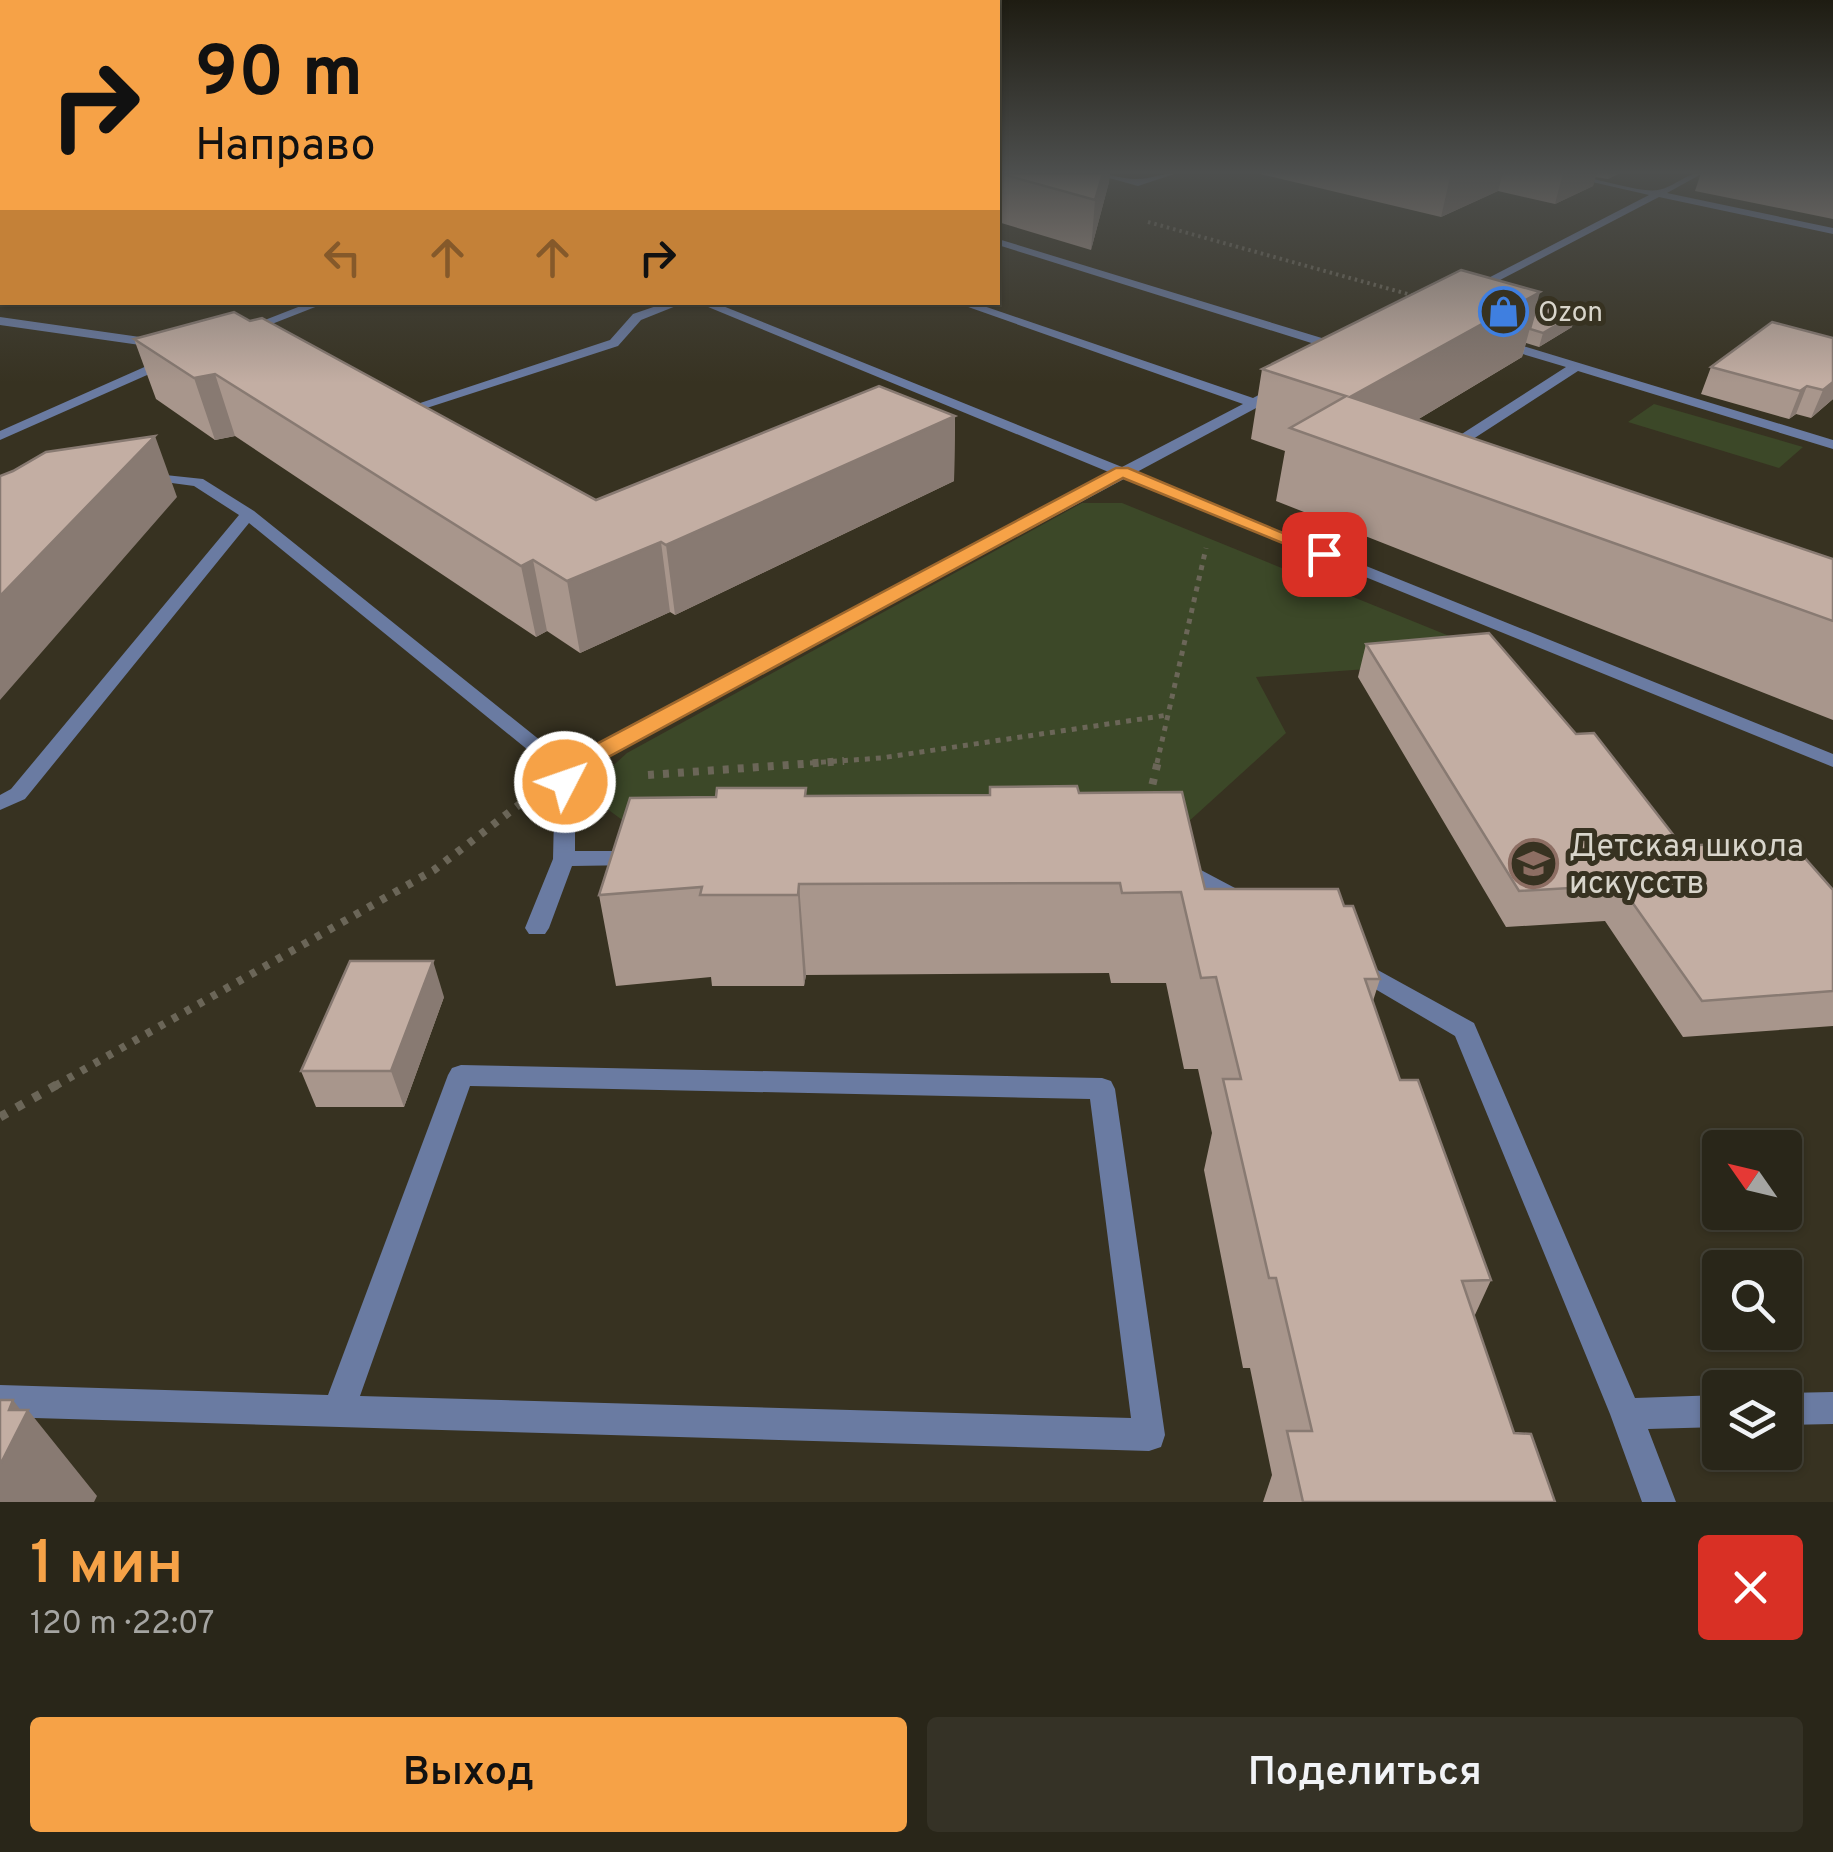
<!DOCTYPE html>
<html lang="ru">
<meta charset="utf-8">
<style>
:root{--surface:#292619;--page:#353226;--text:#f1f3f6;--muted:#a5a5a2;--line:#454338;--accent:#f6a247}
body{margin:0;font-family:Overpass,sans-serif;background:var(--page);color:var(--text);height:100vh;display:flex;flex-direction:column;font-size:38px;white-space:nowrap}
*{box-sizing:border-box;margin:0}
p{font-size:32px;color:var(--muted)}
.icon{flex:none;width:55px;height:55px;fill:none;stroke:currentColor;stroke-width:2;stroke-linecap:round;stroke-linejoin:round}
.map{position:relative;height:1502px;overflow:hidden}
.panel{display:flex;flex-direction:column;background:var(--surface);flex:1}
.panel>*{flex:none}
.guide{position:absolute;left:0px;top:0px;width:1000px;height:305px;box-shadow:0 2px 8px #0004,0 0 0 2px var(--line);background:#f6a247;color:#111;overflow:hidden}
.needle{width:65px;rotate:304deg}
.tools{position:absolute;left:1702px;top:1130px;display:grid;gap:20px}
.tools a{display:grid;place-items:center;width:100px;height:100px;border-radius:10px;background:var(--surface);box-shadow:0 2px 8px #0004,0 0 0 2px var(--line);font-size:50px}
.pin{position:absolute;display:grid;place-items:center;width:85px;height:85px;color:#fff;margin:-42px;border-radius:20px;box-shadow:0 5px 15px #0006}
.me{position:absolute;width:110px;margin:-55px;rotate:49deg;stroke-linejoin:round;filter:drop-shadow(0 0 8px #0008)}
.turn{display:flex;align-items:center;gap:35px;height:210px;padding:0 30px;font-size:45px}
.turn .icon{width:130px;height:130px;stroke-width:2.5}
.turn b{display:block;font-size:70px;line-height:85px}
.lanes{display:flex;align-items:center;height:95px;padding:0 30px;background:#0003;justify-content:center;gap:50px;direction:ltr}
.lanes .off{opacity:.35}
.round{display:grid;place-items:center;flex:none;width:105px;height:105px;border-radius:10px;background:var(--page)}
.head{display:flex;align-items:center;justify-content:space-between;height:170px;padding:0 30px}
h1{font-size:60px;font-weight:600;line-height:75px;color:var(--accent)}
.cta{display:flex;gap:20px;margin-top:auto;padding:20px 30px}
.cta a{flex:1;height:115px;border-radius:10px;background:var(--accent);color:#111;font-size:40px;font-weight:600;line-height:115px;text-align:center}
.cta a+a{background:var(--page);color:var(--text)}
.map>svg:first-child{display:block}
.green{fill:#3c4828}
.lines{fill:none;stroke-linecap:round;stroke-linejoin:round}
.path-far3{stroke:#6b6658;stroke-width:4;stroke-dasharray:2.5 4;stroke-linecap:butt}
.path-far2{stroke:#6b6658;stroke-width:5;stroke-dasharray:5 6;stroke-linecap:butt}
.path-far1{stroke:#6b6658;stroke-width:8;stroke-dasharray:6 9;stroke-linecap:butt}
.path{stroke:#6b6658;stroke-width:9;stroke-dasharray:8 11;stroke-linecap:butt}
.service{fill:#6a7ba2;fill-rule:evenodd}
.tertiary{fill:#6a7ba2;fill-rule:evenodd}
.wall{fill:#a8968c}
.shaded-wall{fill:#887a72}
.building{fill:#c3aea3;stroke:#887a72;stroke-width:2.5}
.route{fill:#f6a247;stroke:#a0692e;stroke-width:2.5}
.labels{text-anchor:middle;stroke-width:10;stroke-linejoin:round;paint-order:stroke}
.far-poi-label{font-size:28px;fill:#d8d5cb;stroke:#373221;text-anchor:start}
.poi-label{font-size:32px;fill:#d8d5cb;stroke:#373221;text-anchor:start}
</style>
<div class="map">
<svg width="1833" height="1502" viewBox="0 0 1833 1502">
<rect width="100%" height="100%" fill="#373221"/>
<path class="green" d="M1654,404L1803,447L1779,468L1628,422Z
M1082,503H1122L1506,659L1256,677L1286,733L1165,843L651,841L584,792L627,753Z"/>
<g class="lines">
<path class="path-far3" d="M1148,222L1415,296"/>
<path class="path-far2" d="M810,763L881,758L1168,715
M1157,763L1206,548"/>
<path class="path-far1" d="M648,775L844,761
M1149,799L1158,761
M55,1086L434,870L520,804"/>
<path class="path" d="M0,1117L60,1083"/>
<path class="service" d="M1091,173C1106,173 1119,178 1134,179C1148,180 1162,173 1177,173L1138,186Z
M1553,173C1582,172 1639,194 1658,190C1675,187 1685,173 1703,173L1667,193L1833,228V234L1659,197L1475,293H1467V289L1649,195Z
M998,239L1348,346L1350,349L1340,352L998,245Z
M668,302H686L641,320L618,346L402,416L390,413L610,340L633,314Z
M696,302H713L1122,467L1243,404L954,302H972L1253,398L1274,387H1284V393L1135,473L1833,754V767L1124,479L575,773V851H637L645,853L648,858L645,863L637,865L572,866L549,928L545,934H529L525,928L553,859L555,772L249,523L25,799L0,810V795L11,789L239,515L194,486L142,479L137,478V472L203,479L254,511L566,761L1111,473Z
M0,317L161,340L167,344L161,348L0,325Z
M1500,339L1833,440V449L1578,371L1453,452H1443V446L1566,367L1496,346V340Z
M1182,860L1252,897L1255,903L1252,909H1236L1174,873L1171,868L1174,863Z
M1356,958L1474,1023L1635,1398L1720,1395V1427L1648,1429L1676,1502H1642L1610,1414L1455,1036L1348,973L1344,967L1348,961Z
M461,1065L1102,1078L1111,1081L1115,1089L1165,1435L1161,1447L1149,1451L0,1417V1385L328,1395L448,1075L452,1068ZM470,1086L1090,1099L1131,1418L360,1396Z
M1833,1392V1424L1785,1425V1393Z"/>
<path class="tertiary" d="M311,302H328L249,333L239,330Z
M167,357L173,361L172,364L0,440V431Z"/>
</g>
<path class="wall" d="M998,173L1109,182L1091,250L998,222Z
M1256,173H1620L1608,179L1595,177L1593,186L1555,204L1498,191L1441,217Z
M1701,173H1833V219L1695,191Z
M1537,304L1572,327L1539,347L1526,343L1522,357L1417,420L1833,559V720L1276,501L1285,451L1251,439L1262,369Z
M250,321L596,500L955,416L954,481L675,615L670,612L580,653L547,631L536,637L235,436L215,440L156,399L134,339Z
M1833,338V399L1811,418L1796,414L1789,419L1701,394L1711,367Z
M1366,644L1576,734L1682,846L1833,890V1026L1683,1037L1605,921L1506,927L1358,677Z
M1079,793L1205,889L1344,906L1380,979L1373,1001L1400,1080L1491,1280L1474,1317L1514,1433L1555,1502H1263L1272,1475L1250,1368H1243L1204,1170L1212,1133L1198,1069H1184L1166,983H1111L1109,973L806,975L804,986H712L711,977L616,986L599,895L806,796Z
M444,997L404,1107H316L301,1071Z"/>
<path class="shaded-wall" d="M1103,173H1110L1109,182L1091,250L1095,200Z
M1451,173H1503L1498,191L1441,217Z
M1563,173H1597L1593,186L1555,204Z
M1609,173H1620L1608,179Z
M1540,292L1522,357L1362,453L1350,397Z
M1576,314L1572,327L1539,347L1543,333Z
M215,374L235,436L215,440L194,378Z
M1833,382V399L1811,418L1823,390Z
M1807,386L1796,414L1789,419L1800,391Z
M955,416L954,481L675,615L666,545Z
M155,436L177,497L0,700V596Z
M661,542L670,612L580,653L567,581Z
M533,560L547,631L536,637L521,566Z
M799,884L806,975L804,986L798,895Z
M433,961L444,997L404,1107L391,1071Z
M13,1400L25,1416L28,1410L97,1496L94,1502H0V1465L9,1410Z"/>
<path class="building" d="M998,173H1103L1095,200Z
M1461,270L1540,292L1350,397L1833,559V621L1290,428L1346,396L1262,369Z
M1537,304L1576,314L1543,333L1530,329Z
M234,312L250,321L262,318L596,500L879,386L955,416L666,545L661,542L567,581L533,560L521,566L215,374L194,378L134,339Z
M1772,322L1833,338V382L1823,390L1807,386L1800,391L1711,367Z
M155,436L0,596V476L13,471L46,452Z
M1489,633L1576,734L1594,733L1682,846L1789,840L1833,890V991L1702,1001L1620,885L1519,891L1366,644Z
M1077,786L1079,793L1182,792L1205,889H1338L1344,906H1353L1380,979H1365L1400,1080H1418L1491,1280L1462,1281L1514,1433L1531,1434L1555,1502H1303L1287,1431H1312L1276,1278H1269L1223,1079H1241L1216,977L1201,978L1181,892L1122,893L1120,883L799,884L798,895H700L702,887L599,895L630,798L716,797L717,788H806L805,796L990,795V787Z
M350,961H433L391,1071H301Z
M0,1400H13L9,1410H28L0,1465Z"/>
<linearGradient id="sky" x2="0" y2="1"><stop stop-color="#1e1c12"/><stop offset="0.45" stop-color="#4d4f4e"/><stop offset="1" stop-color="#4d4f4e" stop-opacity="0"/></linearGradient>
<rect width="1833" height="383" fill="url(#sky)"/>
<path class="route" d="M1116,468H1128L1333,554L1330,557H1317L1123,478L577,774L573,787L565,789L553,782L557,765Z"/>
<defs>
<symbol id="shop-ring" viewBox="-11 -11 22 22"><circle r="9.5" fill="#373221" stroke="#3f7fe0" stroke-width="1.5"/><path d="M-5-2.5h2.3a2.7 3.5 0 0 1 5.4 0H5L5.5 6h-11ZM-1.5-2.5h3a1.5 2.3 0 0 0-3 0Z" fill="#3f7fe0"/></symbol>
<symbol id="school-ring" viewBox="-11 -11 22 22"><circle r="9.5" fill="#373221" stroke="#8d6e63" stroke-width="1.5"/><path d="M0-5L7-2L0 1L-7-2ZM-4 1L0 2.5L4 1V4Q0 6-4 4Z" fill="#8d6e63"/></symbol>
</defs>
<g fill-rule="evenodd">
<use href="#shop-ring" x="1476" y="284" width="55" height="55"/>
<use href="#school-ring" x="1506" y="836" width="55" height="55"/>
</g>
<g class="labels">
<g class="far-poi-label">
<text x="1538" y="321">Ozon</text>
</g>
<g class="poi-label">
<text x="1569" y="856">Детская школа<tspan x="1569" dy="37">искусств</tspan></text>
</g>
</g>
</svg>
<div class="tools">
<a><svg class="needle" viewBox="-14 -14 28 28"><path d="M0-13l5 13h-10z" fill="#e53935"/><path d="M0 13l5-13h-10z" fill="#a5a5a2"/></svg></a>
<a><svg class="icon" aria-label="search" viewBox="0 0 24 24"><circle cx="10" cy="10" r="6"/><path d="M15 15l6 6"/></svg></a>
<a><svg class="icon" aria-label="layers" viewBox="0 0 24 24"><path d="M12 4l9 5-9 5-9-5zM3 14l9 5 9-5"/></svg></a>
</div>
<div class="pin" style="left:1324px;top:554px;background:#d93025"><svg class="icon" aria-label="arrive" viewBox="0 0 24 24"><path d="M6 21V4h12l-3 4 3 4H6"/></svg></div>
<svg class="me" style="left:565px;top:782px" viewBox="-20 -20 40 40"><circle r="17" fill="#f6a247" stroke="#fff" stroke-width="3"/><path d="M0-11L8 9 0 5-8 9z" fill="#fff"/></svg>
<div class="guide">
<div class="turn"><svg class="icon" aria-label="right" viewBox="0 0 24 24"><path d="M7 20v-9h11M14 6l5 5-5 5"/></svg><div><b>90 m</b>Направо</div></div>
<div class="lanes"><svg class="icon off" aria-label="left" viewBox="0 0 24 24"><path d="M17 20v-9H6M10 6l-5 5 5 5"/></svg><svg class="icon off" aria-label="ahead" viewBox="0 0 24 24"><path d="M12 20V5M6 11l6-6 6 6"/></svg><svg class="icon off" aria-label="ahead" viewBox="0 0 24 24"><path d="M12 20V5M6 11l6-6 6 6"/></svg><svg class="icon" aria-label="right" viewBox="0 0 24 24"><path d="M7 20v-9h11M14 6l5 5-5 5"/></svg></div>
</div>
</div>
<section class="panel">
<div class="head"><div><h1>1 мин</h1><p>120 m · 22:07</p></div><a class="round" style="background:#d93025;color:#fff"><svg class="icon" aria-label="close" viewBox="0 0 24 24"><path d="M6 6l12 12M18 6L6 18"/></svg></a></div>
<div class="cta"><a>Выход</a><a>Поделиться</a></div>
</section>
